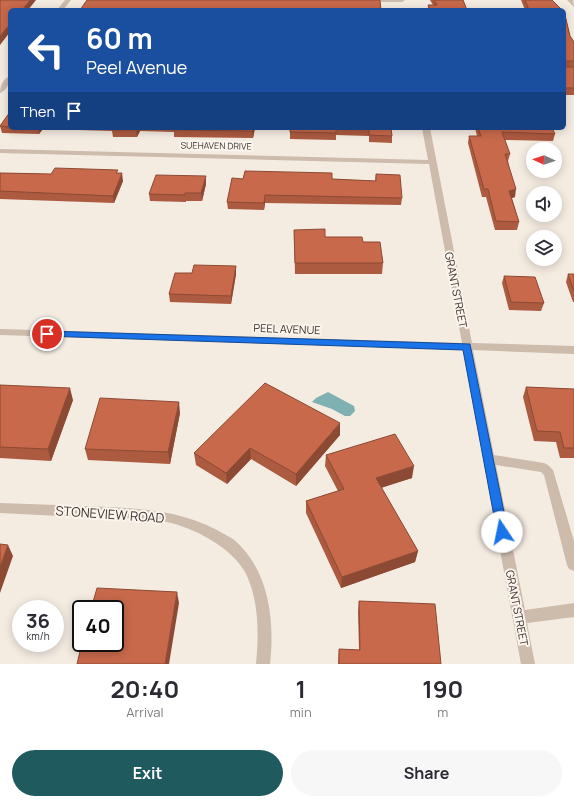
<!DOCTYPE html>
<style>
:root{--surface:#fff;--page:#f7f7f7;--text:#2b2b33;--muted:#7c7c81;--accent:#1f5a5e}
body{margin:0;font-family:Manrope,sans-serif;background:var(--page);color:var(--text);height:100vh;display:flex;flex-direction:column;font-size:15px;white-space:nowrap}
*{box-sizing:border-box;margin:0}
p{font-size:13px;color:var(--muted)}
.icon{flex:none;width:22px;height:22px;fill:none;stroke:currentColor;stroke-width:2;stroke-linecap:round;stroke-linejoin:round}
.map{position:relative;height:664px;overflow:hidden}
.sheet{display:flex;flex-direction:column;background:var(--surface);flex:1}
.sheet>*{flex:none}
.top-card{position:absolute;left:8px;top:8px;width:558px;height:122px;border-radius:6px;box-shadow:0 2px 10px #0003;background:#1a4fa0;color:#fff;overflow:hidden}
.needle{width:26px;rotate:273deg}
.buttons{position:absolute;left:526px;top:142px;display:grid;gap:8px}
.buttons a{display:grid;place-items:center;width:36px;height:36px;border-radius:50%;background:var(--surface);box-shadow:0 2px 10px #0003;font-size:20px}
.speed{position:absolute;left:12px;top:600px;display:flex;gap:8px;font-size:20px;font-weight:700;text-align:center}
.speed>*{display:grid;place-content:center;width:52px;height:52px;border-radius:50%;background:var(--surface);box-shadow:0 2px 10px #0003;line-height:1}
.speed small{font-size:10px;font-weight:400}
.speed .limit{border:2px solid #111;border-radius:6px;background:#fff;color:#111}
.pin{position:absolute;display:grid;place-items:center;width:34px;height:34px;color:#fff;margin:-17px;border:2px solid #fff;border-radius:50%;box-shadow:0 1px 4px #0007}
.me{position:absolute;width:44px;margin:-22px;rotate:349deg;stroke-linejoin:round;filter:drop-shadow(0 0 3px #0008)}
.turn{display:flex;align-items:center;gap:14px;height:84px;padding:0 12px;font-size:18px}
.turn .icon{width:52px;height:52px;stroke-width:2.5}
.turn b{display:block;font-size:28px;line-height:34px}
.then{display:flex;align-items:center;height:38px;padding:0 12px;background:#0003;gap:8px;font-size:15px}
.eta{display:flex;justify-content:space-evenly;align-items:center;height:68px;text-align:center}
.eta b{font-size:24px;font-weight:700;line-height:28px}
.button{display:flex;gap:8px;margin-top:auto;padding:8px 12px}
.button a{flex:1;height:46px;border-radius:24px;background:var(--accent);color:#fff;font-size:16px;font-weight:700;line-height:46px;text-align:center}
.button a+a{background:var(--page);color:var(--text)}
.map>svg:first-child{display:block}
.water{fill:#7fb0b2}
.lines{fill:none;stroke-linecap:round;stroke-linejoin:round}
.minor{fill:#cdbbac;fill-rule:evenodd}
.wall{fill:#ac5a40}
.shaded-wall{fill:#8c4a34}
.building{fill:#c8694b;stroke:#8c4a34}
.route{fill:#1a73e8;stroke:#114b97}
.labels{text-anchor:middle;stroke-width:4;stroke-linejoin:round;paint-order:stroke}
.far-street-label{font-size:9px;fill:#3b302b;stroke:#fbf5ee}
.street-label{font-size:11px;fill:#3b302b;stroke:#fbf5ee}
.near-street-label{font-size:13px;fill:#3b302b;stroke:#fbf5ee}
</style>
<div class="map">
<svg width="574" height="664" viewBox="0 0 574 664">
<rect width="100%" height="100%" fill="#f4ebe1"/>
<path class="water" d="M328,392L354,406L355,411L350,416H345L332,409L312,402L316,398Z"/>
<g class="lines">
<path class="minor" d="M65,0H71L63,10H57Z
M379,0H405L402,2H382Z
M567,0H573L574,7Z
M10,76C10,83 7,90 0,93C0,86 3,79 10,76Z
M422,128H430L472,343L574,346V354L473,350L494,455L544,463L548,465L553,470L574,541V571L569,569L567,565L544,475L541,472L496,465L525,610L574,603V617L527,623L535,664H521L463,350L0,335V329L462,343L429,164L0,153V149L428,160Z
M0,503C28,504 56,505 85,506C131,508 175,508 217,530C222,533 228,536 233,539C269,569 275,620 270,664H256C259,634 259,599 245,572C231,547 194,528 167,522C146,518 122,518 100,517C67,516 33,515 0,513Z"/>
</g>
<path class="wall" d="M430,0H463L467,10H428V5H433Z
M521,0H552L562,10H525Z
M564,11L570,36L574,42V95H564Z
M10,112V128H255L253,138L174,137V132L140,131L137,137H113L112,131L43,129L39,134L2,133L0,126Z
M290,128H391L392,136V143L369,142V136L336,135V140L290,139Z
M475,128H552L555,134L553,141L505,140L510,154L508,161L515,197L512,198L519,222L517,230H495L486,197H482L468,143L469,136H477Z
M0,173L51,174L118,173L123,181L114,203L0,199Z
M376,174L402,198L401,205L265,203L264,210L228,209L227,202L332,179L375,181Z
M206,176V184L202,201H186V202L150,201L149,194Z
M294,230L325,237L363,242L383,263L382,274H295Z
M236,266V274L231,304L170,302L169,294L192,273Z
M568,274H574V302H573L566,282Z
M504,276L544,303L541,311L509,310L502,283Z
M0,385L73,400L51,461L0,458Z
M526,387L574,389V458H560L556,442L534,441L523,397Z
M180,413L170,464L88,460L85,449Z
M340,435L296,486L251,459L227,484L196,465L194,453Z
M326,455L412,478L381,487L418,551L415,562L341,588L306,513V501L338,491L325,466Z
M359,601L441,664H338L339,649L359,650L358,612Z"/>
<path class="shaded-wall" d="M30,0H36L28,10H22Z
M10,24V32L0,45V36Z
M38,128H42L43,129L39,134Z
M137,128H139L140,131L137,137L136,130Z
M253,128H255L253,138L252,131Z
M122,173L123,181L114,203L113,196Z
M206,176V184L202,201L201,193Z
M516,189L515,197L508,199L509,191Z
M265,195V203L264,210V203Z
M236,266V274L231,304V296Z
M70,388L73,400L51,461L48,449Z
M179,402L180,413L170,464L168,452Z
M340,423V435L296,486V474Z
M250,448L251,459L227,484L226,473Z
M414,466L412,478L375,490L376,478Z
M8,545L13,556L0,593V567Z
M418,551L415,562L341,588L342,577Z
M177,592L179,603L169,664H165Z"/>
<path class="building" d="M0,0H30L22,10H10V24L0,36Z
M87,0H380L381,10H80Z
M434,0H463L467,10H430L428,5H437Z
M525,0H552L562,10H529Z
M564,11L570,36L574,42V61H565V67H574V88H564Z
M10,112V127L0,126Z
M113,128H137L136,130H112Z
M174,128H253L252,131L173,130Z
M290,128H391L392,136L369,135V129L336,128V133L290,132Z
M478,128H552L555,134L502,132L510,154H505L516,189L509,191L519,222L496,221L488,189H484L469,136H481Z
M55,168L118,170L116,173H122L113,196L0,191V173L51,174Z
M245,171L332,173V179L376,181V174L400,175L402,198L265,195L264,203L227,202L232,178L243,179Z
M156,175L206,176L201,193H185V195L149,194Z
M325,229V237H362L363,242H380L383,263H295L294,230Z
M194,265L236,266L231,296L169,294L175,273H192Z
M568,274H574V291Z
M504,276L535,277L544,303L511,302Z
M265,383L340,423L296,474L250,448L226,473L194,453Z
M0,385L70,388L48,449L0,447Z
M526,387L574,389V448H564L560,432L537,431Z
M100,398L179,402L168,452L85,449Z
M395,434L414,466L376,478L418,551L342,577L306,501L344,489L326,455Z
M0,544L8,545L0,567Z
M97,588L177,592L165,664H77L82,643H115V609H91Z
M359,601L435,604L441,664H339V649L360,650Z"/>
<path class="route" d="M47,331L470,344L508,532L507,535L502,537L498,535L497,532L463,350L44,336L42,334L44,332Z"/>
<g class="labels">
<g class="far-street-label">
<text transform="translate(216 146) rotate(1)" y="3">SUEHAVEN DRIVE</text>
</g>
<g class="street-label">
<text transform="translate(456 290) rotate(79)" y="4">GRANT STREET</text>
<text transform="translate(287 329) rotate(2)" y="4">PEEL AVENUE</text>
<text transform="translate(517 608) rotate(79)" y="4">GRANT STREET</text>
</g>
<g class="near-street-label">
<text transform="translate(110 514) rotate(4)" y="5">STONEVIEW ROAD</text>
</g>
</g>
</svg>
<div class="buttons">
<a><svg class="needle" viewBox="-14 -14 28 28"><path d="M0-13l5 13h-10z" fill="#e53935"/><path d="M0 13l5-13h-10z" fill="#7c7c81"/></svg></a>
<a><svg class="icon" aria-label="sound" viewBox="0 0 24 24"><path d="M4 9h4l5-4v14l-5-4H4zM17 9q2 3 0 6"/></svg></a>
<a><svg class="icon" aria-label="layers" viewBox="0 0 24 24"><path d="M12 4l9 5-9 5-9-5zM3 14l9 5 9-5"/></svg></a>
</div>
<div class="speed"><div>36<small>km/h</small></div><div class="limit">40</div></div>
<div class="pin" style="left:47px;top:334px;background:#d93025"><svg class="icon" aria-label="arrive" viewBox="0 0 24 24"><path d="M6 21V4h12l-3 4 3 4H6"/></svg></div>
<svg class="me" style="left:502px;top:532px" viewBox="-20 -20 40 40"><circle r="19" fill="#fff"/><path d="M0-13L10 11 0 6-10 11z" fill="#1a73e8"/></svg>
<div class="top-card">
<div class="turn"><svg class="icon" aria-label="left" viewBox="0 0 24 24"><path d="M17 20v-9H6M10 6l-5 5 5 5"/></svg><div><b>60 m</b>Peel Avenue</div></div>
<div class="then">Then<svg class="icon" aria-label="arrive" viewBox="0 0 24 24"><path d="M6 21V4h12l-3 4 3 4H6"/></svg></div>
</div>
</div>
<section class="sheet">
<div class="eta">
<div><b>20:40</b><p>Arrival</p></div>
<div><b>1</b><p>min</p></div>
<div><b>190</b><p>m</p></div>
</div>
<div class="button"><a>Exit</a><a>Share</a></div>
</section>
